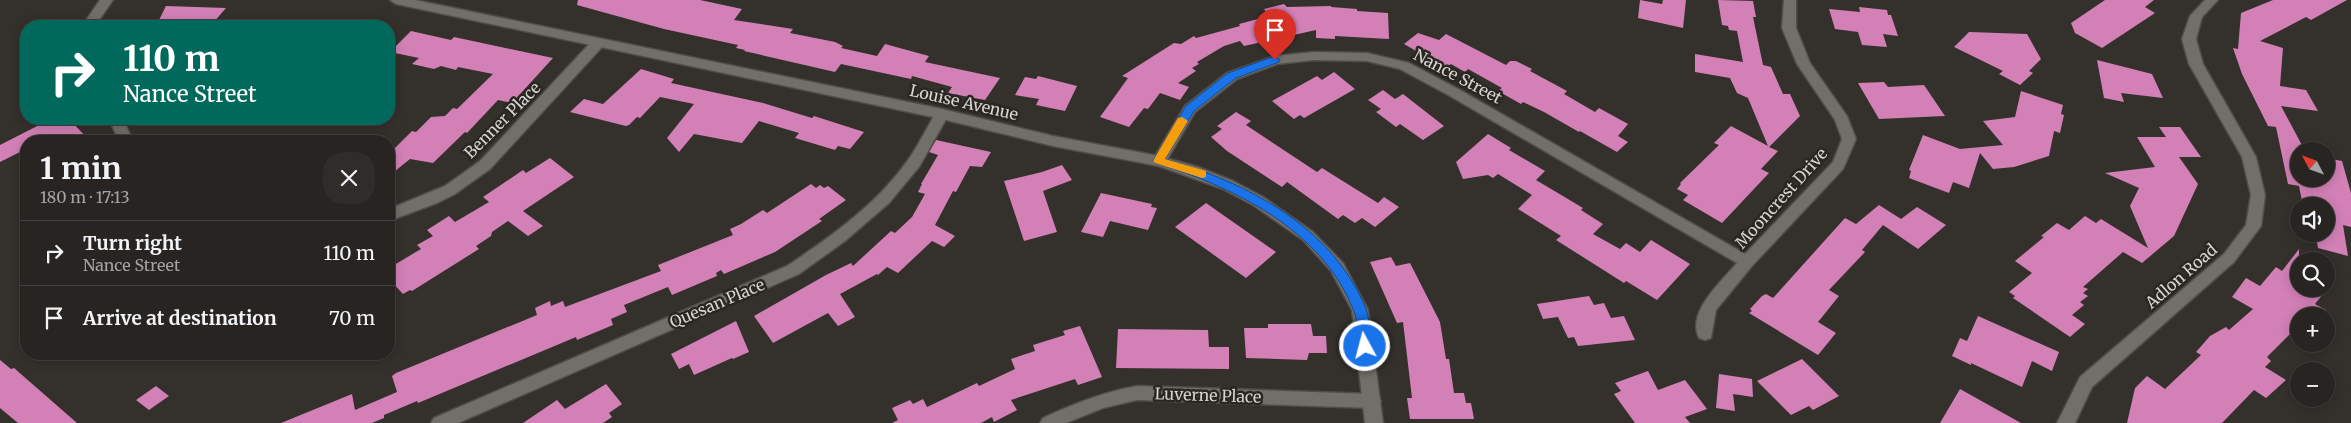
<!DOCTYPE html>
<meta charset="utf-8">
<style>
:root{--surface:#272421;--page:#2f2c2a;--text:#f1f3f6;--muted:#a4a4a5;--line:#43413f}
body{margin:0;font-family:Merriweather,serif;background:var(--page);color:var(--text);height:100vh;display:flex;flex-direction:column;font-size:19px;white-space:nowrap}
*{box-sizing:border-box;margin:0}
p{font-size:16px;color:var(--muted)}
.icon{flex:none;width:28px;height:28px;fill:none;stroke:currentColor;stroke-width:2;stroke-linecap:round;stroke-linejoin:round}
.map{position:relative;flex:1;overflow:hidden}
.side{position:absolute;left:20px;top:135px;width:375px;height:225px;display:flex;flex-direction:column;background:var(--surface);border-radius:20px;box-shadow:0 2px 12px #0003,0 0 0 1px var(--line)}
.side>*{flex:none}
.top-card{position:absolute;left:20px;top:20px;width:375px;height:105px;border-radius:20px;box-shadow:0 2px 12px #0003,0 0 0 1px var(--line);background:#00695c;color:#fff;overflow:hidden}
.needle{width:32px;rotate:311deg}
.tools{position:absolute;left:2290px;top:142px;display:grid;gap:10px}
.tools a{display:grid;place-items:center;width:45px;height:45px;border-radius:50%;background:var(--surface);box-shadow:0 2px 12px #0003,0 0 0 1px var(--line);font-size:25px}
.pin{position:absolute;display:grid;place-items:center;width:42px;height:42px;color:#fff;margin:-51px -21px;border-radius:50% 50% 50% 0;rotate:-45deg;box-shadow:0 0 5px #0007}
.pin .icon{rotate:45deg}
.me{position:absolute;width:55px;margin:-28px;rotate:353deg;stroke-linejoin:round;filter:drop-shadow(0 0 4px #0008)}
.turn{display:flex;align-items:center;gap:18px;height:105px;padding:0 20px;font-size:22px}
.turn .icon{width:65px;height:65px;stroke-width:2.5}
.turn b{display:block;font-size:35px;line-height:42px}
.round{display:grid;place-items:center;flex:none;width:52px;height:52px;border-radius:20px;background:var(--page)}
.head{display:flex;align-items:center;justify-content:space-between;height:85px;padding:0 20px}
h1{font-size:30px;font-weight:700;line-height:38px}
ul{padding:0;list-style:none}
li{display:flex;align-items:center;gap:15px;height:65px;padding:0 20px;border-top:1px solid var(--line)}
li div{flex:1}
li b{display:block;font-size:19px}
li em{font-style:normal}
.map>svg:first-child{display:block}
.building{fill:#d380b7}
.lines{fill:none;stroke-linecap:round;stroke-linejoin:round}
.minor-casing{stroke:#504d49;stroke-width:3}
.tertiary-casing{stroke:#504d49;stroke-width:3}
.minor{fill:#726e69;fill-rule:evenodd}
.tertiary{fill:#726e69;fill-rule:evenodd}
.route{fill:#1a73e8;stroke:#114b97}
.slow{fill:#f59e0b}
.labels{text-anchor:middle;stroke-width:5;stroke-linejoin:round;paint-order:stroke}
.street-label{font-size:16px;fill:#d7d4d1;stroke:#2a2622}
</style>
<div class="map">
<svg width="2351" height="423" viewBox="0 0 2351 423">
<rect width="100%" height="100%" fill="#34302c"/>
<path class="building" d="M578,0H700L742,9L734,20L793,29L790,33L835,42L843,46L841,48L877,56L885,44L929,56L925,62L1000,78L985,100L948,93L952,87L912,76L911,79L841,64L835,72L744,51L745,50L736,48L738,45L664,29L577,5Z
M1640,0L1662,4L1663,0H1686L1683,28L1638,18Z
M1718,0L1753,1L1756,17H1753L1763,65L1771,67L1783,94H1790L1800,116L1769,147L1778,151L1761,169L1769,173L1722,223L1683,200L1688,195L1677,189L1681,184L1680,183L1719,145L1714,143L1731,126L1768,146L1748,98L1737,93L1730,78L1695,72V54L1743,62L1737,31L1729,30L1728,26L1722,25Z
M2105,0H2154L2145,7L2155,13L2102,48L2075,33L2071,23Z
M2273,0H2347L2311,20L2306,17L2260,41L2283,48L2280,86L2306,90L2318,111L2281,106L2304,149L2312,151H2299V179H2326V158L2342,161L2351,193V227L2343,225L2348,256L2318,248L2316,236L2308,234H2326V206H2303L2299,186L2288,184L2276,127L2268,126L2242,74L2233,48L2238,49L2241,13Z
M1284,4L1287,7L1331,6V7L1357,9V11L1388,13L1389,39L1335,36V39L1316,38V30L1244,46L1240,41L1224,46L1197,62L1199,64L1192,68L1196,71L1178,83L1189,87L1180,100L1160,93L1148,109L1144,108L1129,127L1100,117L1128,78L1122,76L1174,43L1181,44L1194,36L1196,38L1240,26L1239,24L1269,16L1264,9Z
M166,6L226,8L213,23L156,26Z
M1859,7L1887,10L1888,15H1891L1898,36L1883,34L1887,47L1862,45L1858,32L1835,29L1829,9L1860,12Z
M411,31L451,40L454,37L553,58L512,103L498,100L467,133L465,132L433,163L410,159L389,176V154L412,131L416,132L431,117L445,116L453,108L457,109L493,74L458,67L456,70L441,66L434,69L412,64L419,58L390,52Z
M1969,32L2027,34L2041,59L2029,71L2033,73L2020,85L1999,74L2003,71L1954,47Z
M1418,33L1439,40L1446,34L1506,65L1510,61H1516L1532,69L1530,71L1567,91L1564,94L1595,112L1599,108L1628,124L1618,136L1628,142L1617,152L1580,131L1579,132L1544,112L1523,102L1521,104L1498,91L1502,88L1468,69L1465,72L1451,64L1446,68L1404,44Z
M2097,60L2152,74L2163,98L2121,93L2124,102L2104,98Z
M641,69L674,79L671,83L763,103L812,118L814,116L864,132L850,149L838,146L835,150L795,138L799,133L759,121L742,143L694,134L679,152L667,138L694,104L660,97L640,118L637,117L629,125L626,126L570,112L584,99L603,104Z
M1334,72L1355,89L1304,118L1300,115L1294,119L1272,101L1317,76L1322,80Z
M1038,76L1077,86L1065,111L1036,105L1039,99L1015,95L1025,77L1036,79Z
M1884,82L1888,87L1924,85L1945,116L1879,119L1858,83Z
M1383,90L1395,99L1403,94L1444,126L1423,140L1400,124L1396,127L1376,112L1381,109L1368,100Z
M2021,91L2063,105L2061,114L2064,115L2060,133L2054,131L2049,156L2014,167L1993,169L1980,153L1969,188L1953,182L1949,193L1909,178L1911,171L1909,170L1923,135L1960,149L2003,145L1983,121L2015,117Z
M1236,112L1251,121L1246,125L1317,172L1322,168L1378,203L1384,197L1399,207L1375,227L1362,218L1355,223L1343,215L1338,219L1287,182L1282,187L1227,151L1211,137L1222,129L1217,126Z
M51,119H69L90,141H26V149L0,162V145Z
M2159,127H2180L2201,157H2179L2198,184L2174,236L2142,263L2123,252L2083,287L2088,289L2083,293L2088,296L2080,302L2084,305L2072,315L2085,324L2070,337L2013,298L2015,296L2009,292L2032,273L2015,261L2044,237L2041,236L2057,223L2069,230L2085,216L2096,223L2101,219L2148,248L2130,206L2139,188L2105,173L2155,167L2137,137H2166Z
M1488,134L1511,148L1509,150L1545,171L1536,180L1583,208L1581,210L1603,224L1593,234L1620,249L1626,243L1640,252L1651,240L1690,264L1657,300L1626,281L1624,283L1556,240L1561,236L1518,209L1532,195L1498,174L1493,178L1488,175L1463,179L1456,162Z
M936,140L991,152L982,167L970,166L956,192L953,191L935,225L955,236L944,247L932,241L898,273L887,267L878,275L877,274L840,294L855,317L838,326L828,313L773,343L754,316L826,275L851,263L853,266L891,231L895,233L912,217L925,194L918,192L922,184H921L938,155L929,152Z
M550,158L574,177L523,211L543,226L528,236L508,221L492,232L491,236L476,246L479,249L412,291L410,290L403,294L389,279V268L421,249L417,245L433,236L427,230L449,216L455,222L489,202L483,197L523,170L526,173Z
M1062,165L1072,180L1043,191L1057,232L1024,241L1004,181L1042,172Z
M811,184L816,188L820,185L824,188L828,186L846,200L819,219L822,221L775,252L724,274L721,270L716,273L717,276L672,295L668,287L624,305L627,312L611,319L613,325L577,340L576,337L418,403L417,401L384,415V418L372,423H281L352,394L355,410L397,392L392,376L396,373L537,315L535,308L550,301L551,306L563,301L565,307L661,271L658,265L733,235L730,229L741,224L763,210L767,213Z
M1101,193L1152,204L1151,207L1157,208L1148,230L1110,221L1103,237L1081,232Z
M1206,203L1276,252L1246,278L1175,227Z
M1879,205L1901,219L1917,207L1946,225L1918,249L1883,225L1862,250L1865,252L1829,290L1839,296L1818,322L1836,333L1818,355L1749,313L1752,311L1750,309L1762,296L1766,294L1773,298L1845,218L1856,224Z
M2299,249V289H2314L2323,294L2315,304L2326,310L2321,316H2299V338L2291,333L2267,357L2271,361L2265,367L2286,380L2266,398L2254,390L2222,423H2127L2135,388L2147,376L2165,389L2201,355L2196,352L2210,336L2226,327L2229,330L2253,309L2232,297L2246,278L2260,286L2276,267L2282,271Z
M1391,257L1396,266L1410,263L1440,322L1446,359H1449L1454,393H1464L1466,403H1471L1474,419H1410L1407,398H1412L1403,322L1397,323L1370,262Z
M1589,296L1594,305L1604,303L1611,318L1624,316L1635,340L1578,346L1574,337L1568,338L1558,317L1543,319L1537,304Z
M1978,316L2059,352L2052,371L2032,361L2022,387L1971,363V365L1952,356L1960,338L1967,341Z
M736,321L749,352L733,359L732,358L694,375L689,364L679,369L671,354Z
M1268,324H1311L1313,336H1326L1327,353H1309L1307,360L1246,358L1244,328H1268Z
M1080,326L1102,377L1078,385L1075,379L1011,400L1017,410L994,422L992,417L981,423H892L898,420L892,408L910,400L913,404L923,399L927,407L977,383L979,386L1015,369L1011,359L1035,351L1033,345L1065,335L1063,331Z
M1118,329L1208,330L1209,347H1229V369L1116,368Z
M1802,359L1839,396L1813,410L1809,406L1791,415L1757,381Z
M0,360L11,369L14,368L77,423H18L0,408Z
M1648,371L1658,390L1685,380L1707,409L1685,417L1690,423H1635L1614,394L1621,391L1615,383Z
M1719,374L1752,379L1753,397L1733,394L1735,411L1716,408Z
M606,384L622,404L609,413L612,417L603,423H523L557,400L565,409Z
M156,386L169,396L149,410L136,400Z
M1960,389L2021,423H1940Z"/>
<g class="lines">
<defs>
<path id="minor" d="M100,0H113L95,26H82Z
M1784,0H1796V28L1810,63L1847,116L1856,139L1843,169L1752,266L1716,310L1711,338L1705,340L1699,338C1686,312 1722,281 1737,263L1450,96L1400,69L1367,61L1314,60L1277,64L1237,79L1195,112L1164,165H1154L1152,161L1185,106L1227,73L1275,56L1314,52L1367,53L1409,63L1460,90L1745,254L1833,162L1842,139L1835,120L1797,64L1782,28Z
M2205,0H2218L2202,17L2196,39L2203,64L2256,157L2265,195L2261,226L2234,262L2092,387L2075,423H2057L2080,377L2224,254L2246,225L2251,195L2242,157L2189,64L2182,39L2190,16Z
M598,39L603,40L605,43L603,46L490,169L455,194L437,203L389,221V209L445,186L480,161L593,40Z
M942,109L947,111L949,114L919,167L889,203L845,241L799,274L458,423H431L434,418L787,266C832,236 877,204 908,160C919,145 927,127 937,111Z
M109,119H123L133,141H119Z
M1137,386L1372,394L1378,396L1381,401L1378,406L1372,408L1137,400L1103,408L1066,423H1040L1043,418C1073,404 1104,392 1137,386Z"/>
<path id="tertiary" d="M390,0H415L942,109L1053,136L1159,156L1198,167L1233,181L1263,197L1313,232L1343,263L1368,310L1383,423H1365L1352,310L1331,271L1303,240L1253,205L1223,189L1159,166L1053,146L942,119L396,4Z"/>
</defs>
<use href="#minor" class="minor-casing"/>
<use href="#tertiary" class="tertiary-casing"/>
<use href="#minor" class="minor"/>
<use href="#tertiary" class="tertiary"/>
</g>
<path class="route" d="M1275,56L1280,60L1279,62L1236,78L1194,111L1165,159C1246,182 1333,227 1366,309C1370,320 1370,335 1371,346L1365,351L1359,346C1357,335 1358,319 1353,309C1321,229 1232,186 1155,163L1153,161L1186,106L1228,73Z"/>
<path class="slow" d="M1182,117L1188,121L1165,159L1206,171V177L1202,178L1155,163L1153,161L1178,118Z"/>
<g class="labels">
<g class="street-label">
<text transform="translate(1458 76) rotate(28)" y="6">Nance Street</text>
<text transform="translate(964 102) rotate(13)" y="6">Louise Avenue</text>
<text transform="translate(502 120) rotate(-45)" y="6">Benner Place</text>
<text transform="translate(1781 198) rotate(-48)" y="6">Mooncrest Drive</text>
<text transform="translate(2181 276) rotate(-41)" y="6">Adlon Road</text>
<text transform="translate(717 303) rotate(-23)" y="6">Quesan Place</text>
<text transform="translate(1208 395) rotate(2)" y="6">Luverne Place</text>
</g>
</g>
</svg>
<div class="tools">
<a><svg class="needle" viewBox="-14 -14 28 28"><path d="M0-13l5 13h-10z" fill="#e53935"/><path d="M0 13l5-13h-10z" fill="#a4a4a5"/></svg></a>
<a><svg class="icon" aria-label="sound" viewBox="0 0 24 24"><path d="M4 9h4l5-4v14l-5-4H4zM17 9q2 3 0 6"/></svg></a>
<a><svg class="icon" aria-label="search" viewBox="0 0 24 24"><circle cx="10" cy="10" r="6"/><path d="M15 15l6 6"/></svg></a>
<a>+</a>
<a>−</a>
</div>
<div class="pin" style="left:1275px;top:60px;background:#d93025"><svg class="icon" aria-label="arrive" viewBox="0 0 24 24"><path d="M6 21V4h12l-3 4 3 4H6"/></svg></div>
<svg class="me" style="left:1365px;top:346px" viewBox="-20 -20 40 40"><circle r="17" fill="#1a73e8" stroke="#fff" stroke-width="3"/><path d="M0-11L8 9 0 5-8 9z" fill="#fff"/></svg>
<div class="top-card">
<div class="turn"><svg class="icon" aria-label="right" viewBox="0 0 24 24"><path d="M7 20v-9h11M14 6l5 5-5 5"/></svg><div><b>110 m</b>Nance Street</div></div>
</div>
<section class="side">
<div class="head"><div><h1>1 min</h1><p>180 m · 17:13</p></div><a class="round"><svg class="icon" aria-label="close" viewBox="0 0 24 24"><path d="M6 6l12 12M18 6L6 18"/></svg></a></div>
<ul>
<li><svg class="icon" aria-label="right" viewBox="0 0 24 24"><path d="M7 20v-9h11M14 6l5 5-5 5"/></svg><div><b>Turn right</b><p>Nance Street</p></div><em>110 m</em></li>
<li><svg class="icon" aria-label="arrive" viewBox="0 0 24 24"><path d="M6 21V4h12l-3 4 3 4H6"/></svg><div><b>Arrive at destination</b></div><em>70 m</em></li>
</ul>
</section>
</div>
